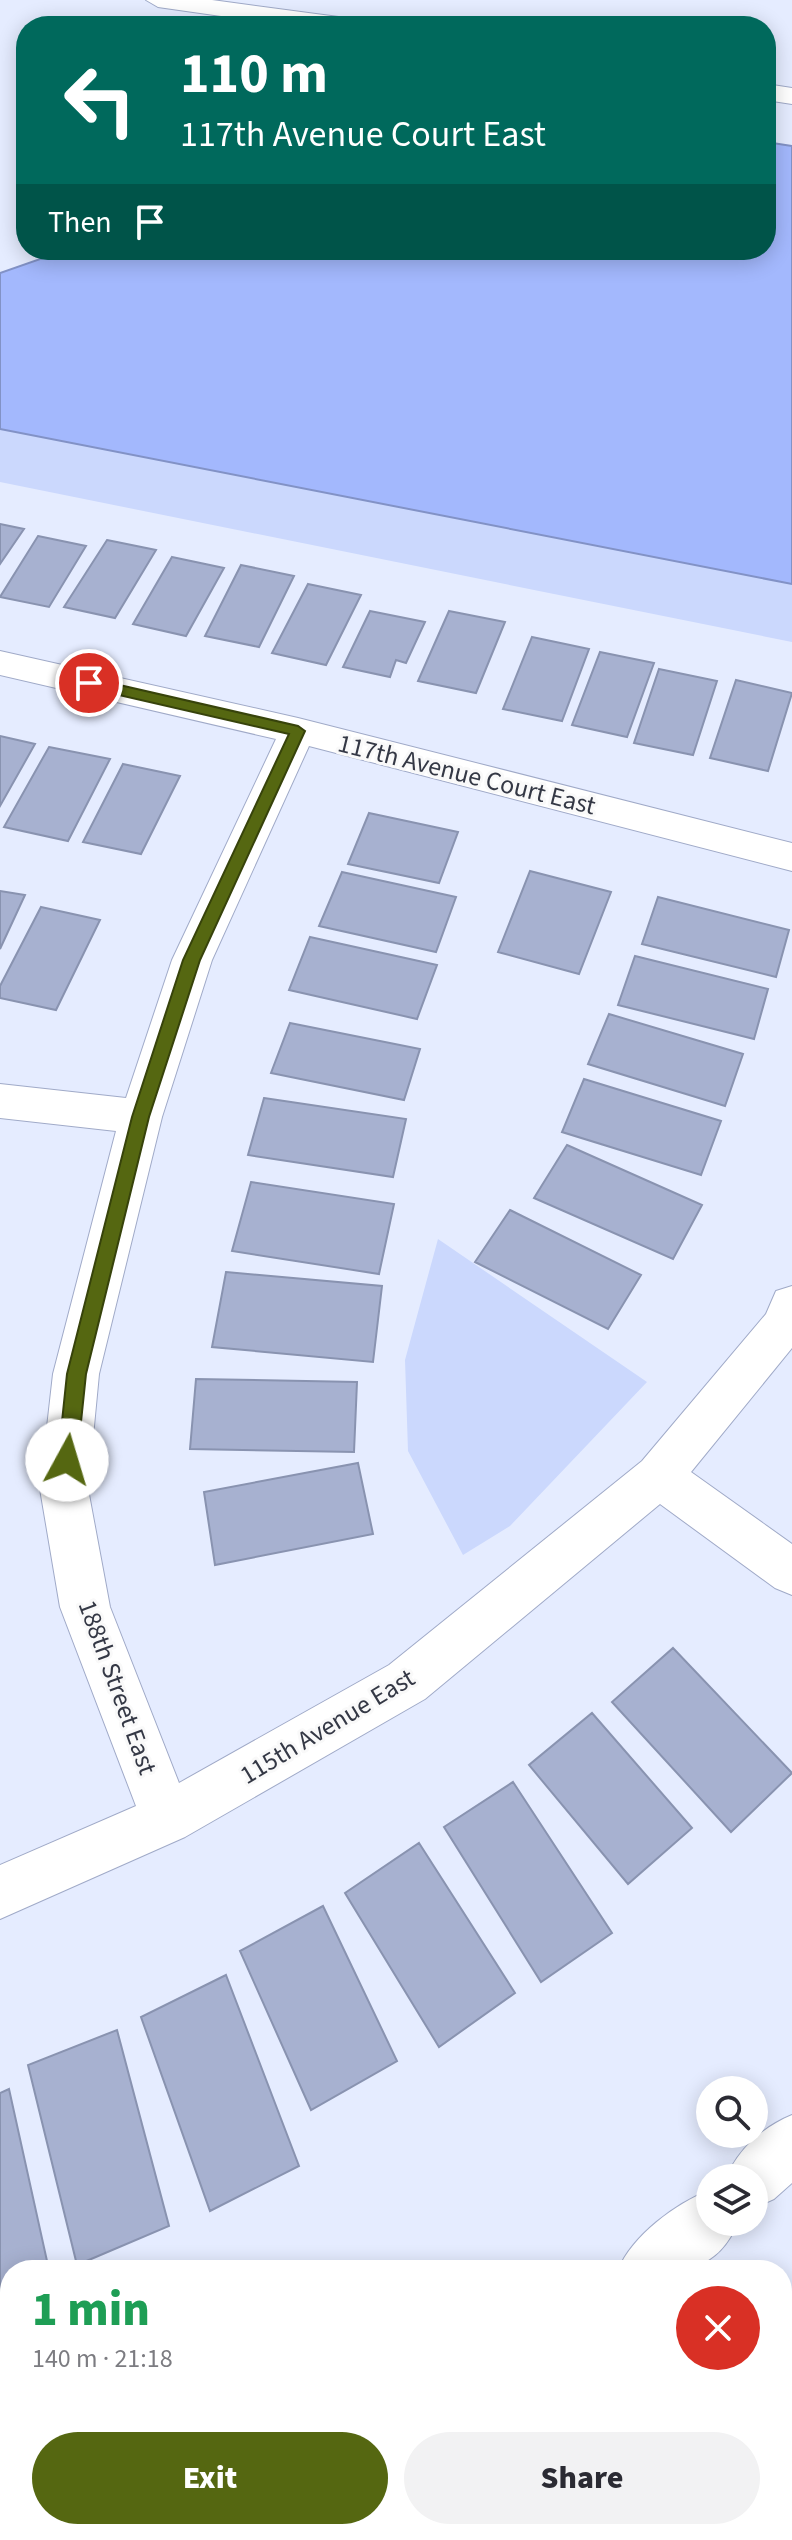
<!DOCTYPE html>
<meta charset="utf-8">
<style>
:root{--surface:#fff;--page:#f2f2f3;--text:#2b2b33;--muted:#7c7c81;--accent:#556711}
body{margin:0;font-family:"Source Sans 3",sans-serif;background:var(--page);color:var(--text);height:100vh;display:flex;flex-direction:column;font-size:30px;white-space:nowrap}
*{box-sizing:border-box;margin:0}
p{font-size:26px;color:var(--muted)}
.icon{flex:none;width:44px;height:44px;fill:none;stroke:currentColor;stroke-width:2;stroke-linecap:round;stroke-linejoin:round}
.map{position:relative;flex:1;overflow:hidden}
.sheet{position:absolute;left:0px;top:2260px;width:792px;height:280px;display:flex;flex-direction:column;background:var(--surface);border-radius:32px 32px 0 0;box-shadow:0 4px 20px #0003}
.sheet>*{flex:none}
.banner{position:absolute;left:16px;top:16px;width:760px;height:244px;border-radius:32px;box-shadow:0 4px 20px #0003;background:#00695c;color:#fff;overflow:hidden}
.fabs{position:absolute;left:696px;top:2076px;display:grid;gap:16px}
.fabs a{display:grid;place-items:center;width:72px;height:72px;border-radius:50%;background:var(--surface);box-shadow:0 4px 20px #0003;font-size:40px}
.pin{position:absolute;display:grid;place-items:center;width:68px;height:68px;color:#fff;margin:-34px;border:4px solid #fff;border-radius:50%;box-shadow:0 2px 8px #0007}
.me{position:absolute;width:88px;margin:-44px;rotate:6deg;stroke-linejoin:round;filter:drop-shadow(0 0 6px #0008)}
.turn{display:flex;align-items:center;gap:28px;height:168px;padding:0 32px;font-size:36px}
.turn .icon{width:104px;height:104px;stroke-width:2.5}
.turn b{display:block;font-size:56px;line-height:68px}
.then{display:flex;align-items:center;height:76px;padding:0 32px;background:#0003;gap:16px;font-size:30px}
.round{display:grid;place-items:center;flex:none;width:84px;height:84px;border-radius:42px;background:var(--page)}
.headline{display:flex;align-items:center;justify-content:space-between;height:136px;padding:0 32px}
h1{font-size:48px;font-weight:800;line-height:60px;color:#1e9e55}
.cta{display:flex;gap:16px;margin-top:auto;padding:16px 32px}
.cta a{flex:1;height:92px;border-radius:48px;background:var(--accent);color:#fff;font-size:32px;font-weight:800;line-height:92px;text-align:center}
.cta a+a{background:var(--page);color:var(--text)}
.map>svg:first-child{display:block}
.green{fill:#cbd8fd}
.water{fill:#a3b8fd;stroke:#8292c6;stroke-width:2}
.building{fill:#a7b1d0;stroke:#8993b0;stroke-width:2}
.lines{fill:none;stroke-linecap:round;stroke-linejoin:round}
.minor-casing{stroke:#a0aac8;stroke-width:2}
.tertiary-casing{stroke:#a0aac8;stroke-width:2}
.minor{fill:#fff;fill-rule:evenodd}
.tertiary{fill:#fff;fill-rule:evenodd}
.route{fill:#556711;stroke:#37430b;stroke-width:2}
.labels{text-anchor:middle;stroke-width:6;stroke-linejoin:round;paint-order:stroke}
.street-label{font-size:26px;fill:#343845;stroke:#f9f9f9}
</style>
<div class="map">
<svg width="792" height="2540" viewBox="0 0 792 2540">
<rect width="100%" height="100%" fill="#e5ecff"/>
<path class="green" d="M0,429L792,584V642L0,482Z
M438,1239L647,1382L510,1526L463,1555L408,1451L405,1360Z
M792,2317V2540H475L492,2530H782V2325Z"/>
<path class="water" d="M766,142L792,146V584L0,429V273L66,250H766Z"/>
<path class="building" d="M0,524L24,529L0,564Z
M38,536L86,546L49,607L0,597Z
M107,540L156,550L115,618L64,607Z
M172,557L224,568L186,636L133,624Z
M241,565L294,576L259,647L205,636Z
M308,584L361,595L326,665L272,653Z
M370,611L425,622L406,663L396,660L390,677L343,667Z
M449,611L505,622L476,693L418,681Z
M532,637L589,649L562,721L503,709Z
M600,652L654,663L627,737L572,725Z
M659,669L717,681L693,755L634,743Z
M736,680L792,693L768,771L710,758Z
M0,736L35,744L0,806Z
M49,747L110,759L68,841L4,827Z
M123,764L180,776L141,854L83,842Z
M369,813L458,832L439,883L348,864Z
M530,871L611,892L579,974L498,952Z
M342,872L456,897L436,952L319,926Z
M0,891L25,895L0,949Z
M658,897L789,930L776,977L642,944Z
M41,907L100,920L56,1010L0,998V986Z
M310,937L437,965L417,1019L289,990Z
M635,956L768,989L754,1039L618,1005Z
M609,1014L743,1054L725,1106L588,1064Z
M290,1023L420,1049L404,1100L271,1073Z
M584,1079L721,1121L701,1175L562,1132Z
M264,1098L406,1119L393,1177L248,1155Z
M567,1145L702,1205L673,1259L534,1198Z
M251,1182L394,1204L379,1274L232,1251Z
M510,1210L641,1275L608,1329L475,1262Z
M226,1272L382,1286L373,1362L212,1347Z
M196,1379L357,1382L354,1452L190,1449Z
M358,1463L373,1534L215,1565L204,1492Z
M673,1648L792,1773L731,1832L612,1702Z
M592,1713L692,1828L628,1884L529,1765Z
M513,1782L612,1933L541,1982L444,1827Z
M419,1843L515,1993L439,2047L345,1893Z
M323,1906L397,2061L311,2110L240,1951Z
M226,1975L299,2166L210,2211L141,2017Z
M117,2030L169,2226L77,2265L28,2065Z
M9,2089L49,2270H10V2289L0,2293V2093Z"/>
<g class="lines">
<defs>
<path id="minor" d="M0,651L298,718L792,843V871L309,746L212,960L162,1117L99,1374L88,1489L110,1607L179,1783L389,1665L642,1461L766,1314L776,1291L792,1286V1348L691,1472L792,1544V1595L775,1588L660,1504L425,1699L185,1837L0,1919V1865L136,1806L60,1607L40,1489L53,1374L116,1131L0,1118V1084L126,1098L172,960L276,739L0,675Z"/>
<path id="tertiary" d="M146,0H212L346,18L359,26H291L158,7Z
M766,84L792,88V104L766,100Z
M792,2115V2183L774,2199L754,2208V2178H726C738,2149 763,2127 792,2115Z
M710,2190V2222H738C714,2280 671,2270 618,2270C633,2235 675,2204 710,2190Z
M149,2530H229L225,2540H144Z"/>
</defs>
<use href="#minor" class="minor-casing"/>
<use href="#tertiary" class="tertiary-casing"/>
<use href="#minor" class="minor"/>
<use href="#tertiary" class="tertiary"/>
</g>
<path class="route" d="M89,678L298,726L305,731L200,960L149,1117L86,1374L77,1460L67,1469L58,1460L67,1374L132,1117L183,960L289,734L84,687V680Z"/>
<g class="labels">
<g class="street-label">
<text transform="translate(467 774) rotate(14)" y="9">117th Avenue Court East</text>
<text transform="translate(118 1687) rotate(70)" y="9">188th Street East</text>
<text transform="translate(327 1726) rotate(-31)" y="9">115th Avenue East</text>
</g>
</g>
</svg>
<div class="fabs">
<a><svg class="icon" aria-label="search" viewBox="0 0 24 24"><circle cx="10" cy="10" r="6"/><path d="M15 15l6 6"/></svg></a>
<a><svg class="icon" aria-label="layers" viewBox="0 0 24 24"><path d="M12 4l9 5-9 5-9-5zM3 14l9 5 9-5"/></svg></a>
</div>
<div class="pin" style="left:89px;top:683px;background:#d93025"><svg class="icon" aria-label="arrive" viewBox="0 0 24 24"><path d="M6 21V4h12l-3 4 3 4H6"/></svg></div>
<svg class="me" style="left:67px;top:1460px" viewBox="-20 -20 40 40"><circle r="19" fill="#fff"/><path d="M0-13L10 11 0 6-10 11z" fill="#556711"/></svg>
<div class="banner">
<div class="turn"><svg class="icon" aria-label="left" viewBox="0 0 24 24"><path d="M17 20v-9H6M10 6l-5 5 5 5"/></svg><div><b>110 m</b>117th Avenue Court East</div></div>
<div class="then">Then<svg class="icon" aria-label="arrive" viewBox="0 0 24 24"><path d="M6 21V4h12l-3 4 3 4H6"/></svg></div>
</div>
<section class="sheet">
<div class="headline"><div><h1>1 min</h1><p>140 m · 21:18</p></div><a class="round" style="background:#d93025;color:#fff"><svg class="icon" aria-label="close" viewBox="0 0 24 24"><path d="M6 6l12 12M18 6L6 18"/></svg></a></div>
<div class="cta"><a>Exit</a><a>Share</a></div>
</section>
</div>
